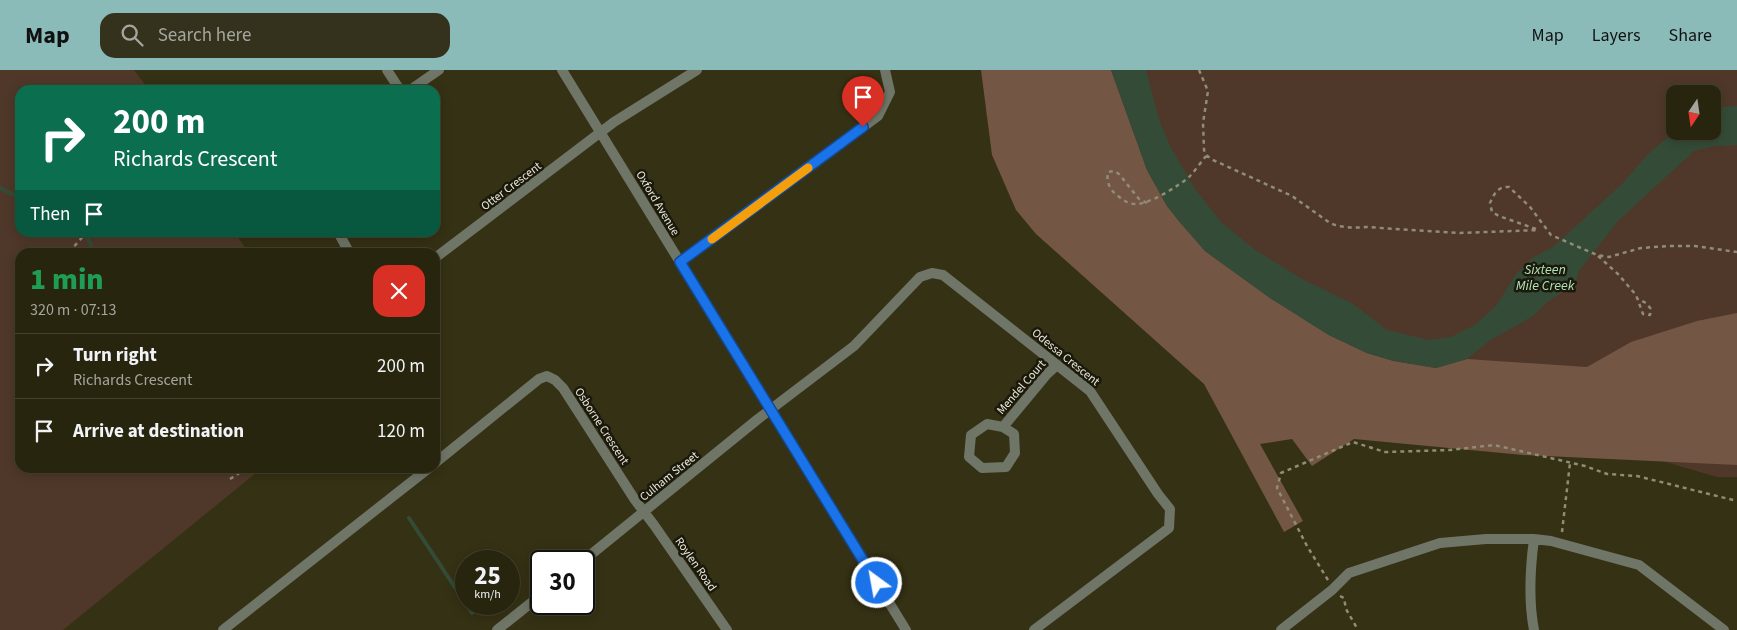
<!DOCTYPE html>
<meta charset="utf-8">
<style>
:root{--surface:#28250f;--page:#34311d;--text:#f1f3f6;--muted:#a5a59e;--line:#44422f;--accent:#8bbbb9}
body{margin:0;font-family:"Source Sans 3",sans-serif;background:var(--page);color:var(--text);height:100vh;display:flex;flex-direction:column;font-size:19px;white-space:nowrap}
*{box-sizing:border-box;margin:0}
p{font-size:16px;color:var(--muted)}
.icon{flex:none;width:28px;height:28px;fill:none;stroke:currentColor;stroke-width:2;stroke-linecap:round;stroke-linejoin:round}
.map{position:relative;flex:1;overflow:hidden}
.panel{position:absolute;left:15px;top:178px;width:425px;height:225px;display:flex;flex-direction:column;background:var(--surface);border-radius:15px;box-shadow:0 2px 12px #0003,0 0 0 1px var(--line)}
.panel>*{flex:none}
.guide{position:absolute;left:15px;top:15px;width:425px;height:152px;border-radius:15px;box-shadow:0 2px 12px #0003,0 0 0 1px var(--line);background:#0b6e4f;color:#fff;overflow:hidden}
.needle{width:32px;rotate:193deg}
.controls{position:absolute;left:1666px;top:15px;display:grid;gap:10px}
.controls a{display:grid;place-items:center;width:55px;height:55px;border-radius:10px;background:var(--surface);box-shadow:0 2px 12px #0003,0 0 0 1px var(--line);font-size:25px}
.speed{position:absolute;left:455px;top:480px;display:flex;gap:10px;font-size:25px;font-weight:700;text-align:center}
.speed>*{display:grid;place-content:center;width:65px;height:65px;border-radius:50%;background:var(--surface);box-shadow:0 2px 12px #0003,0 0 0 1px var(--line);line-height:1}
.speed small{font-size:12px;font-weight:400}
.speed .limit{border:2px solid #111;border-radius:8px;background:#fff;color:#111}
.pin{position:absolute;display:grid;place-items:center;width:42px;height:42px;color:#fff;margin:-51px -21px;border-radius:50% 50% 50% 0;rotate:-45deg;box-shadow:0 0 5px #0007}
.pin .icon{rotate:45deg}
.me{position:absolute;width:55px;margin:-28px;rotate:328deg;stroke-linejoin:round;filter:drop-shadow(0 0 4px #0008)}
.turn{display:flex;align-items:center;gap:18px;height:105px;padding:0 15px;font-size:22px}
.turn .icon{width:65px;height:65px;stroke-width:2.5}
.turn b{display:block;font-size:35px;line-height:42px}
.then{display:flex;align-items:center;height:48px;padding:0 15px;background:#0003;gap:10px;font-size:19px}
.round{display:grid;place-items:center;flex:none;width:52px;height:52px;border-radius:15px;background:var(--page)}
.headline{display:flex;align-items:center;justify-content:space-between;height:85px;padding:0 15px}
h1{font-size:30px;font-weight:800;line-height:38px;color:#1e9e55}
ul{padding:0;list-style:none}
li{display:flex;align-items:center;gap:15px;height:65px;padding:0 15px;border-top:1px solid var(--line)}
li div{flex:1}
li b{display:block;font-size:19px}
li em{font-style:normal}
header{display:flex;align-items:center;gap:30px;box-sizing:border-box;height:70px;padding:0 25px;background:var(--accent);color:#111}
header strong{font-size:24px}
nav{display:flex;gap:28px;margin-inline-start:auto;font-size:18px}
.search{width:350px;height:45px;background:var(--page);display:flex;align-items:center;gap:12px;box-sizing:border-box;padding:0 18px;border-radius:15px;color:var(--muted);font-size:19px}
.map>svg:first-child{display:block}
.green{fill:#4f3829;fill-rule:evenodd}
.forest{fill:#735644}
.water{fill:#344c37}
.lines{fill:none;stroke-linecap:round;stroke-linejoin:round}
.stream{stroke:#344c37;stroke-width:4}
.path{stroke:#908c75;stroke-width:2.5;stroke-dasharray:4 4;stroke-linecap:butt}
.street{stroke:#6f7567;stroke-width:10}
.route-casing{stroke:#114b97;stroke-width:12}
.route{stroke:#1a73e8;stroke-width:9}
.slow{stroke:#f59e0b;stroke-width:9}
.labels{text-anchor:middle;stroke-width:5;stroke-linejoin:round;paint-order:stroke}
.street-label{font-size:12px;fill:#ebe8d7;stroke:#1a190c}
.water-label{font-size:14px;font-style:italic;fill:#b0e0b5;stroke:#1a190c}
</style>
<header>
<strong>Map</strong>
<div class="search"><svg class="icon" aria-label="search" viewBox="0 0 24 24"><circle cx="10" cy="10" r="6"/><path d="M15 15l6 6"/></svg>Search here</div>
<nav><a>Map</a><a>Layers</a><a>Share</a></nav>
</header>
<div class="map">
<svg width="1737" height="560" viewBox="0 0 1737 560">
<rect width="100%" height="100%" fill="#353114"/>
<path class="green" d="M0,0H134L149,20H20V162L235,163L248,182H20V398H262L63,560H0Z
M989,0H1737V407H1717L1607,375L1019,130L986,44ZM1675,24H1712V61H1675Z"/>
<path class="forest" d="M981,0H1111L1147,100L1167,136L1178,150L1205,181L1270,228L1329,265L1367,283L1394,291L1436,298L1467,289L1587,297L1631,272L1697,251L1737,243V395L1523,385L1354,369L1312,396L1292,369L1260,374L1303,451L1284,462L1204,314L1036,164L1016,140L992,85Z"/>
<path class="water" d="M1111,0H1146L1159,50L1171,78L1195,119L1221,152L1254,179L1302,209L1353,234L1387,260L1429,270L1451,267L1475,255L1497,235L1516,204L1532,188L1553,177L1622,114L1648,84L1675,61H1712L1713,38L1737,36V75L1714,76L1694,81L1618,151L1578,202L1576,213L1546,233L1533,246L1489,271L1467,289L1436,298L1394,291L1367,283L1329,265L1270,228L1205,181L1178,150L1167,136L1147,100Z"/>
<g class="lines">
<path class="stream" d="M0,118L20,128
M85,162L91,175V182
M400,398L401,402
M409,448L472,543"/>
<path class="path" d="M1199,0L1208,21L1203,53L1204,80L1206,85L1213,90L1292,126L1330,153C1341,158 1354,158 1366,157L1460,163L1539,160
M1147,133L1139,129L1119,104L1114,101L1108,102C1106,112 1110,120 1118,126C1123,130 1128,134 1135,134C1148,135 1179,116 1189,107C1195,101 1201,92 1206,86
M1536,159L1499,146L1492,142L1490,133C1494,124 1498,116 1509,117L1530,137L1551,165L1597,185L1609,187L1641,178L1668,176H1695L1737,182
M69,182L87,162
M1598,186L1618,204L1636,225L1643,244L1650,245L1651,239L1646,233L1638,229
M230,409L247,398
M1562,462L1570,393
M1328,510L1307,476L1277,418L1281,403L1353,372L1385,382L1450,380L1494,375L1585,396L1607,404L1637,406L1737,431
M1340,526L1344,528L1346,539L1358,560"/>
<path class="street" d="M387,0L400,20
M562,0L906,560
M410,20L439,0
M338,162L349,182
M435,188L614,52L697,0
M680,192L878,46L890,22L885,0
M987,354L1003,357L1014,364L1015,383L1006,397L982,398L969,387L971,365Z
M1003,357L1047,304L1057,295
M435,393L539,309L547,306L555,310L563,318L635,430L654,455L727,560
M583,491L758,349L854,276L920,207L932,203L943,205L1090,321L1158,424L1170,439L1169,458L1034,560
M223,560L429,398
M497,560L541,525
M1281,560L1332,520L1349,503L1440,473L1486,469H1534L1551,471L1639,495L1724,560
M1534,560C1528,529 1530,499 1534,469"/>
</g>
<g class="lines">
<defs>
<path id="route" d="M863,57L680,192L877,513"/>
</defs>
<use href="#route" class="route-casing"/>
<use href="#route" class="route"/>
<path class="slow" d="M712,169L808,98"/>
</g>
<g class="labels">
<g class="street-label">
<text transform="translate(511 116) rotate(-37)" y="4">Otter Crescent</text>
<text transform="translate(658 133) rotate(59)" y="4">Oxford Avenue</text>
<text transform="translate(1066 287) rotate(39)" y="4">Odessa Crescent</text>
<text transform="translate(1021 317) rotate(-49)" y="4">Mendel Court</text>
<text transform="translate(602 356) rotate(57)" y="4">Osborne Crescent</text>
<text transform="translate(669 406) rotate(-39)" y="4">Culham Street</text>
<text transform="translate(696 494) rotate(55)" y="4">Roylen Road</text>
</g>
<g class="water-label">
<text x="1545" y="204">Sixteen<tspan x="1545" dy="16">Mile Creek</tspan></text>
</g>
</g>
</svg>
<div class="controls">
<a><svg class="needle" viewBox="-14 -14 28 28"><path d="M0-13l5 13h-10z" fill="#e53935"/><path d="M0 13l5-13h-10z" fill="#a5a59e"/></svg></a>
</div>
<div class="speed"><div>25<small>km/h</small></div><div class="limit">30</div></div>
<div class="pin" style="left:863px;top:57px;background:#d93025"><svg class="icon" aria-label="arrive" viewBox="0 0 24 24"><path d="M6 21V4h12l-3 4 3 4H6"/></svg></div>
<svg class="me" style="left:877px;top:513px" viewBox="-20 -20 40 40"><circle r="17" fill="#1a73e8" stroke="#fff" stroke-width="3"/><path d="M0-11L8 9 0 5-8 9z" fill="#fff"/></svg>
<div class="guide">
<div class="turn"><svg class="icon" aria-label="right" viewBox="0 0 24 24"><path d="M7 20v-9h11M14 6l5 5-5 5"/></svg><div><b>200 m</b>Richards Crescent</div></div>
<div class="then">Then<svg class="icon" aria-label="arrive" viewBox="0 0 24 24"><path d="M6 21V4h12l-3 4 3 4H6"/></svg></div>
</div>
<section class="panel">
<div class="headline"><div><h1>1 min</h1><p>320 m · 07:13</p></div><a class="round" style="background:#d93025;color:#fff"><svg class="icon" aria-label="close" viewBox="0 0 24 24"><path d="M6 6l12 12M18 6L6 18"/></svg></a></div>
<ul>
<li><svg class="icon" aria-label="right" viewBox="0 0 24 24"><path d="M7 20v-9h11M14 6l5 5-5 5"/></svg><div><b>Turn right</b><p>Richards Crescent</p></div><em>200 m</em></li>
<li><svg class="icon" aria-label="arrive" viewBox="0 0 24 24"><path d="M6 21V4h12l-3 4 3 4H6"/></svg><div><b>Arrive at destination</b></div><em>120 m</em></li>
</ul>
</section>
</div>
